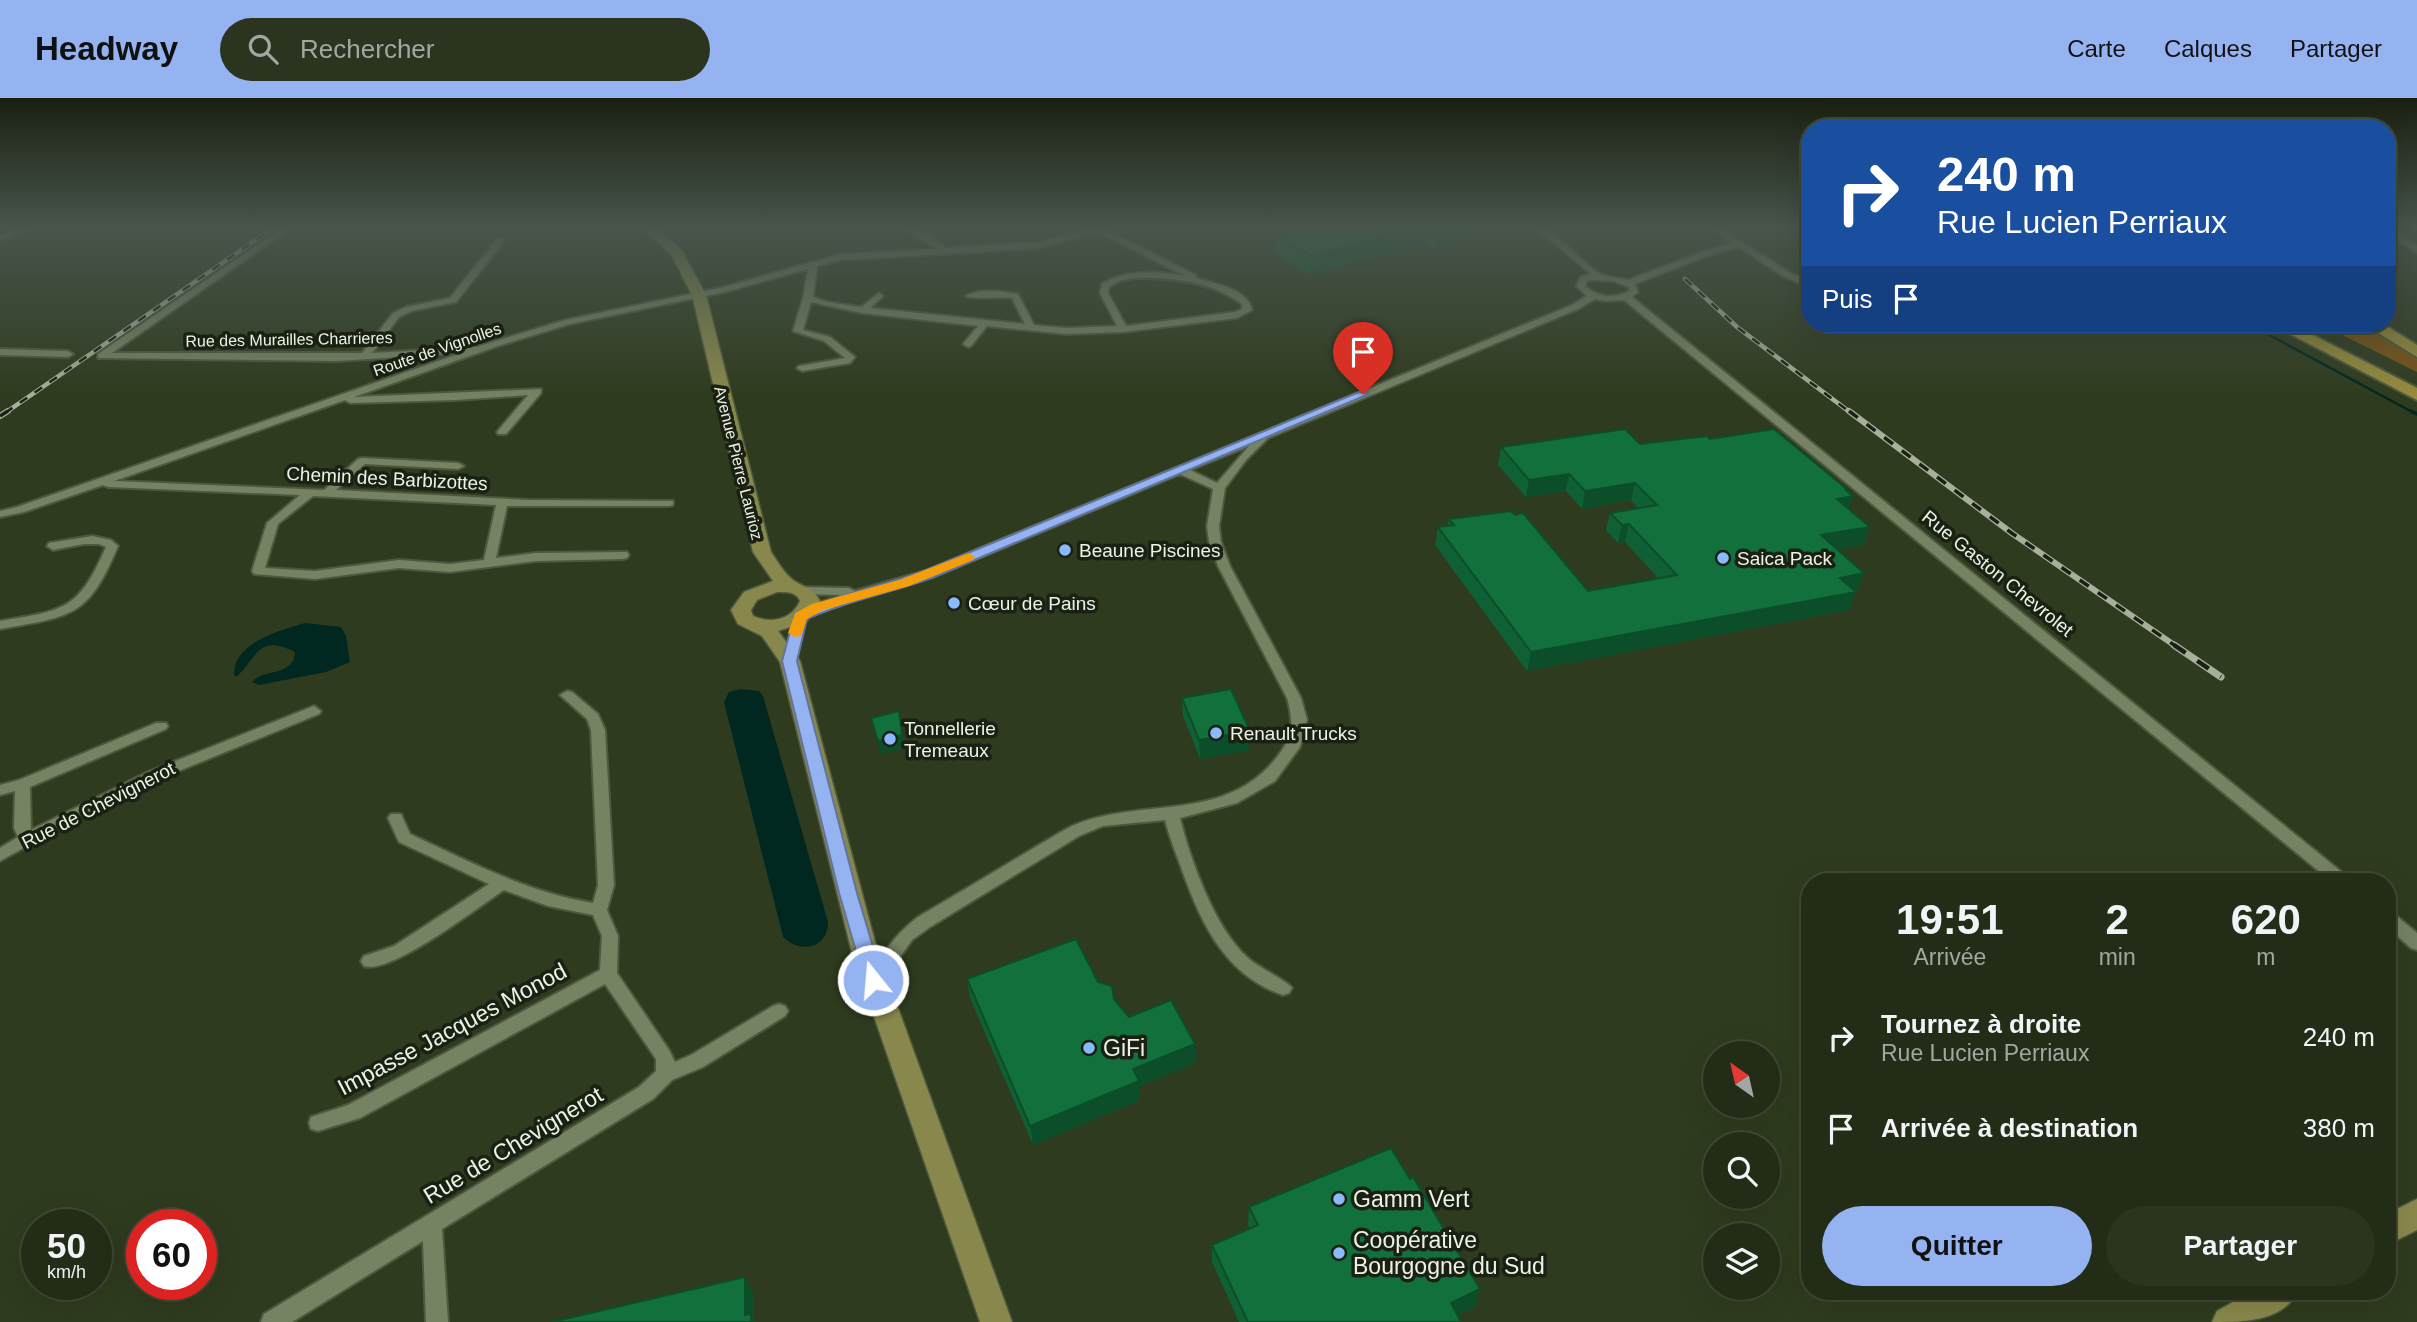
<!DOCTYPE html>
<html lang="fr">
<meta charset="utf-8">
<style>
:root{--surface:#232c16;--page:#2b341f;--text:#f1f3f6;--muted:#a3a7a1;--line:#404835;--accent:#95b2f1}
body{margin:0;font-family:Helvetica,sans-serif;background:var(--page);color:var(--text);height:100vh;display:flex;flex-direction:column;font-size:26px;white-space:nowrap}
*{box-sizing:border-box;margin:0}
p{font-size:23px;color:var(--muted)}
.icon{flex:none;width:38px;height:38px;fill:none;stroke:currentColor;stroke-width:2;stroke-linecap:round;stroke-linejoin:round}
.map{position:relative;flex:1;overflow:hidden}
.drawer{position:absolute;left:1801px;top:775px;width:595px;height:427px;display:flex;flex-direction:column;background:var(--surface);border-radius:28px;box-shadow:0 7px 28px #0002,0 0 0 2px var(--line)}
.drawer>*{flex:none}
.top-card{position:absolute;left:1801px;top:21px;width:595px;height:214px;border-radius:28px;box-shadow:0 7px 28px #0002,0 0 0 2px var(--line);background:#1a4fa0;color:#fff;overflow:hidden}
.needle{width:46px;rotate:326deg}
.buttons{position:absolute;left:1703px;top:943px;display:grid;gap:14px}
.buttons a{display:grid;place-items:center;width:77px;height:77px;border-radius:50%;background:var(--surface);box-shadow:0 7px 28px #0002,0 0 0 2px var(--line);font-size:35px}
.speed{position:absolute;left:21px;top:1111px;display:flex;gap:14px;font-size:35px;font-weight:700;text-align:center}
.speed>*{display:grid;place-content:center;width:91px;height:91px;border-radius:50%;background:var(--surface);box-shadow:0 7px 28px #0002,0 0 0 2px var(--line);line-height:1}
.speed small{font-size:18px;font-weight:400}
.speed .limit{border:10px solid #d22;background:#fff;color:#111}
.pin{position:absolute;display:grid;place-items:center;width:60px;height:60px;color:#fff;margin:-72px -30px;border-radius:50% 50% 50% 0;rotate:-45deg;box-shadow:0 0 7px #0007}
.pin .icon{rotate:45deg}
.me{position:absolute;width:77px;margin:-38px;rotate:343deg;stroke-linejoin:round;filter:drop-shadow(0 0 5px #0008)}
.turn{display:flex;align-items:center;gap:24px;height:147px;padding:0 21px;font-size:32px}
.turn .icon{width:91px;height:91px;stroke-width:2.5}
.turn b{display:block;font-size:49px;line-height:60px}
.then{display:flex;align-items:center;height:66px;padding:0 21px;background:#0003;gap:14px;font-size:26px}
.eta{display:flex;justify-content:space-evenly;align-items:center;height:119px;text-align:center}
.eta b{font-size:42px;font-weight:700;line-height:49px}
.button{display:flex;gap:14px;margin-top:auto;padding:14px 21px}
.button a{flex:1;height:80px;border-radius:42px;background:var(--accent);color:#111;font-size:28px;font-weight:700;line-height:80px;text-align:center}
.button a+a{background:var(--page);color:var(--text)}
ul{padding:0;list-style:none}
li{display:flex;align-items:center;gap:21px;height:91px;padding:0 21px}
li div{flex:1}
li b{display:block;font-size:26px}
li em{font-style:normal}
header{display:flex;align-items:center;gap:42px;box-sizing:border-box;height:98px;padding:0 35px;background:var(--accent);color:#111}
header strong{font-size:33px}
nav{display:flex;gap:38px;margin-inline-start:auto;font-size:24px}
.search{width:490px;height:63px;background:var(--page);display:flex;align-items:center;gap:18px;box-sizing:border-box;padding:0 24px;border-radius:38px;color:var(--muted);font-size:26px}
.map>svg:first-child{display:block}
.green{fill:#795315}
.water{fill:#002720}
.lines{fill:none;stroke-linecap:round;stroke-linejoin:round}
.stream-far1{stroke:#002720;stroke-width:2.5}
.stream{stroke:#002720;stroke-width:3.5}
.minor-casing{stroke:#4e583f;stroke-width:4}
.primary-casing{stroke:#4e583f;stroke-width:3}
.motorway-casing{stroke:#4e583f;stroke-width:4}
.minor{fill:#758363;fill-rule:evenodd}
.primary{fill:#89884c;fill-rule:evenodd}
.motorway{fill:#978b3c;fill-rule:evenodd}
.rail-far2-casing{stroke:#a7b09b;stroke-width:4.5}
.rail-far1-casing{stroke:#a7b09b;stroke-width:6}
.rail-casing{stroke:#a7b09b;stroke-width:7}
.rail-far2{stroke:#1a2013;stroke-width:2.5;stroke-dasharray:9;stroke-linecap:butt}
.rail-far1{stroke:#1a2013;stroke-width:3.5;stroke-dasharray:11;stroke-linecap:butt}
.rail{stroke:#1a2013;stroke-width:4.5;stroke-dasharray:14;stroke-linecap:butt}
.wall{fill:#0f6034}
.shaded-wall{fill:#0c4e2a}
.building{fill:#11703c;stroke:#0c4e2a;stroke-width:2}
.route{fill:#95b2f1;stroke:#61749d;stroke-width:2}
.slow{fill:#f59e0b}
.poi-dot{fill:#8bbafc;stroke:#1a2013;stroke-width:2.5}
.labels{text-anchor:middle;stroke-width:7;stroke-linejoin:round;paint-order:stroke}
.far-street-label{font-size:16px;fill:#ebf3e2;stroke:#1a2013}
.street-label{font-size:19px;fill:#ebf3e2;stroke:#1a2013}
.poi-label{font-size:19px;fill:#ebf3e2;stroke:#1a2013;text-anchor:start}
.near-street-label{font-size:23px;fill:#ebf3e2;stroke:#1a2013}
.near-poi-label{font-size:23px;fill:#ebf3e2;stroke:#1a2013;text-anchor:start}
</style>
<header>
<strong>Headway</strong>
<div class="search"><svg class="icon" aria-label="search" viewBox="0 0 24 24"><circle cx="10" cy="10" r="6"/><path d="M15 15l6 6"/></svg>Rechercher</div>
<nav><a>Carte</a><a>Calques</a><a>Partager</a></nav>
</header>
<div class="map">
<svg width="2417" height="1224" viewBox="0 0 2417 1224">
<rect width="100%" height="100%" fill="#2f3b1e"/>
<path class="green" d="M2320,226H2365L2417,259V274Z"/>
<path class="water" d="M305,525L341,529L346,538L350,564L326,574L259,587L252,584C264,570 294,579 295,554C257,535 258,560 236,579L234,577C233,545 280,532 305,525Z
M741,591L759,593L763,598L828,824C828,851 800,856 783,839L724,604L729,594Z"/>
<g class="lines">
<path class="stream-far1" d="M2249,226L2414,315"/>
<path class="stream" d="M2411,313L2417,316"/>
<defs>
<path id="minor" d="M22,130H33L0,143V138Z
M282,130H291L112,255H362L393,215L406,209L450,200L497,141H500L504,143L456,204L412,213L399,219L372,255L476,249L565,222L724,189L841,156L937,151L903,130C917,130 936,139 945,150L1039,144L1095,130H1107L1106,132L1196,177V180C1214,185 1248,191 1252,212L1237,220L1123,234L1066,236L987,228L971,248L968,249L963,246L978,228L862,215L811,204L803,232L830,239L855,259L850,265L802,273L797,270L799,268L845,260L824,243L793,233L803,200L808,171L725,194L570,226L498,248L354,299L541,291V295L506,336H498L497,334L528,297L456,302L350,305L345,302L114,383L324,392L358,361L362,360L458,365L464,368L458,371L365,366L336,392L529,402L673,403V407L669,408H507L496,460L536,455L627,454L629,457L627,460L623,461L536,463L450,474L399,470L315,481L254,476L252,473L267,425L300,397L108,389L103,387L24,414L0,419V413L17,409L461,255L338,263L98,260V256ZM1098,134L1185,178C1157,173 1127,171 1102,186L1100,195L1117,228L1066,230L1034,227L1018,196C1002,193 980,190 966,198C972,202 999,198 1012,200L1025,226L870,210L883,198L879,195L861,209L827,204L813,199L817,168L841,162L1039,150ZM1133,180C1170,179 1211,183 1242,206V211L1235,214L1126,228L1108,195L1109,189L1119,183ZM313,398L496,407L484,462L450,466L399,462L315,473L265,470L278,426Z
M1532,130C1561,129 1577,164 1601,176C1608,180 1619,179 1628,182L1704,153L1733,145L1710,130H1719L1789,174L1810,183V190L1783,178L1739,149L1710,157L1635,186L1638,194L1632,199L2349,780L2351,784H2332L1624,202L1606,203L1595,201L1578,211L1268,340L1246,362L1225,390L1219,428L1221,444L1230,468L1301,600L1307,622L1300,649L1275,683L1237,705L1180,720C1190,761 1215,831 1248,860C1257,869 1288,883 1292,890L1289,895L1283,897C1224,877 1200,823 1181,769C1175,753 1169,738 1165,722L1103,728L1079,738L930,829L912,842L895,866L890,896L884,898L878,896C865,869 898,834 918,819C952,799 986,779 1019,759C1036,749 1053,738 1070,729C1138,698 1225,727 1277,659C1293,639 1294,624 1287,600L1218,468L1209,444L1207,428L1213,391L1180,376L933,479L836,507L810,518H800L799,515L800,512L841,497L803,496L797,492L799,489L849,490L855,493L925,473L1572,207L1587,198L1576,188L1581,179L1591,176L1550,142ZM1591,182L1613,183L1629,189V193C1614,201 1597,199 1585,188L1587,183ZM1249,348L1217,385L1190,372Z
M2392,130H2400L2397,134L2417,148V155L2390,137Z
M0,251L68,253L73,256L68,259L0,257Z
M92,438L111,442L118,448C88,520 72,518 0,531V523C65,512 78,513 106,449L99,446H84L53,452L47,448L49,445Z
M567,593L572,594L598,616L605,632L614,787L607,812L618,838L617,875L669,952L675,964L691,957L773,908L779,906L785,908L788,913L785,918L703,969L672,982L653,1001L442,1131L448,1224H426L423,1143L292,1224H261L264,1216L639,989L656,973V961L605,886L360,1020L318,1033L311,1031L309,1025L311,1019L348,1007L600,872L602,838L593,817L548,808L504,792C478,809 391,877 364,868L361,863L364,858L394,848L489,786L399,744L388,720L391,716H401L410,736C470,764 527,794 593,805L598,787L591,632L587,621L560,597Z
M314,608L321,613L319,616L159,681L81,718L0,763V750L18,739L14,730L15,693L0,697V687L19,682L156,625H166L168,628L166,631L30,689L31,732L148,674Z
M2387,814L2393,815L2417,835V852L2411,850L2387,829Z"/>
<path id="primary" d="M643,130H656L682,153L706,197L771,454C778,464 783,474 793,482C804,490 813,489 820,503L807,523L778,533L800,563L878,855L1012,1224H980L852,855L780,564L762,538L738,526L731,512L744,494L773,483L753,454L692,197L672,158ZM777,494C786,494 796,493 800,503C792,522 771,526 753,518L751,512L757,502Z
M2417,1101V1132L2387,1147V1116Z
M2251,1194H2297C2283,1224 2242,1224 2212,1224L2217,1213Z"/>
<path id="motorway" d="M2271,226H2291L2417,290V302Z
M2364,226H2383L2417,247V259Z"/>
</defs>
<use href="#minor" class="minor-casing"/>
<use href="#primary" class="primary-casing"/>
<use href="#motorway" class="motorway-casing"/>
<use href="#minor" class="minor"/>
<use href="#primary" class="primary"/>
<use href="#motorway" class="motorway"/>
<defs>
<path id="rail-far2" d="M1685,181L1737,229L1851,315
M5,315L273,130"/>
<path id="rail-far1" d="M1849,313L2013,436L2177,549
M0,318L8,313"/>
<path id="rail" d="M2174,547L2221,579"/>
</defs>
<use href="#rail-far2" class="rail-far2-casing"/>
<use href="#rail-far1" class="rail-far1-casing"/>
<use href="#rail" class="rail-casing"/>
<use href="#rail-far2" class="rail-far2"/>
<use href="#rail-far1" class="rail-far1"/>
<use href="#rail" class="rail"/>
</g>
<path class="wall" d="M1304,130H1477L1476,137L1436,150L1426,146L1311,177L1276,156L1277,137Z
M1710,341L1848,394L1853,398L1848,410L1870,429L1863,447L1837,451L1857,494H1856L1849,512L1527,573L1435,447L1438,429L1448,428L1449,421L1588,493L1658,480L1625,444L1618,445L1606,432L1610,415L1638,410L1631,402L1582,411L1566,393L1526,399L1498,367L1501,349L1640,346Z
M1182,600L1250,633L1249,652L1200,661L1183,618Z
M967,881L1114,901L1129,919L1196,965L1139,988L1140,1002L1033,1047L970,900Z
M1410,1081L1480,1191L1475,1209L1457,1217L1461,1224H1239L1212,1164V1147L1250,1131L1248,1127L1249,1109Z"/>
<path class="shaded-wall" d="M1415,130H1428L1426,146L1311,177L1312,157Z
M1441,130H1477L1476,137L1436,150L1439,131Z
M1569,376L1566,393L1526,399L1529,382Z
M1635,385L1631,402L1582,411L1585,393Z
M1848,392L1846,399L1853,398L1847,416L1837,401Z
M1629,426L1625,444L1618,445L1622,427Z
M1870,429L1863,447L1814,455L1821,437Z
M1864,475L1857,494L1833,498L1840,480Z
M1856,494L1849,512L1527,573L1531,554Z
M899,613L905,650L880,656L878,643Z
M1250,633L1249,652L1200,661L1199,642Z
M1195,946L1196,965L1139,988L1140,1002L1033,1047L1030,1028L1133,971Z
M745,1179L754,1197V1221L755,1224H749L745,1217Z
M1480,1191L1475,1209L1446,1222L1451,1205Z"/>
<path class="building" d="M1304,130H1415L1312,157L1277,137Z
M1625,331L1640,346L1707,338L1710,341L1774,331L1848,392H1846L1853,398L1837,401L1870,429L1821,437L1864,475L1840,480L1856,494L1531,554L1438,429L1454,427L1449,421L1511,413L1515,417L1523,415L1588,493L1677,477L1629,426L1622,427L1610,415L1657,407L1635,385L1585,393L1569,376L1529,382L1501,349Z
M1231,591L1250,633L1199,642L1182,600Z
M899,613L902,637L878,643L871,620Z
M1076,841L1098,884L1112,888L1114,901L1129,919L1171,902L1195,946L1133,971L1139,983L1030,1028L967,881Z
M1391,1050L1410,1081L1413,1079L1480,1191L1451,1205L1461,1224H1248L1212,1147L1258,1127L1249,1109Z
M745,1179V1217L751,1216V1224H552Z"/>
<linearGradient id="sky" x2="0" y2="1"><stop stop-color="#1a2010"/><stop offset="0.43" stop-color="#47554c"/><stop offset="1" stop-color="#47554c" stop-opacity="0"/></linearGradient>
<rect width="2417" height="301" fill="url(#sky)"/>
<path class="route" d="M1359,294L1369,296L934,479C892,495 848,502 807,521L797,563L857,795L883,882L880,887L873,890L866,887L839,795L782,563L795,515C837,496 881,489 924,473Z"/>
<path class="slow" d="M969,455L975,459L973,462L909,488L823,512L807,521L801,538L795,539L788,535L795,515L812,506L899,482Z"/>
<g class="poi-dot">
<circle cx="1065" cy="452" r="7"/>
<circle cx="1723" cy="460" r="7"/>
<circle cx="954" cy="505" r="7"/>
<circle cx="1216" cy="635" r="7"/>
<circle cx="890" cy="641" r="7"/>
<circle cx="1089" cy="950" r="7"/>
<circle cx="1339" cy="1101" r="7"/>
<circle cx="1339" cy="1155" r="7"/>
</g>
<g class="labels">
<g class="far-street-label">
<text transform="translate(289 241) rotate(-1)" y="6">Rue des Murailles Charrieres</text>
<text transform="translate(437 251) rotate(-19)" y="6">Route de Vignolles</text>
<text transform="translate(739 365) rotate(76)" y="6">Avenue Pierre Laurioz</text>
</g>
<g class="street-label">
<text transform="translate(387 380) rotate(3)" y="7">Chemin des Barbizottes</text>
<text transform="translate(1998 475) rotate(39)" y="7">Rue Gaston Chevrolet</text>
<text transform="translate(98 707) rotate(-27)" y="7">Rue de Chevignerot</text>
</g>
<g class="poi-label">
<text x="1079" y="459">Beaune Piscines</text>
<text x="1737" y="467">Saica Pack</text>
<text x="968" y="512">Cœur de Pains</text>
<text x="904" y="637">Tonnellerie<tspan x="904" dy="22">Tremeaux</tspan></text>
<text x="1230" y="642">Renault Trucks</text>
</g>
<g class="near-street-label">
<text transform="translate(452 931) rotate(-28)" y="8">Impasse Jacques Monod</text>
<text transform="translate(513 1047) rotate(-31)" y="8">Rue de Chevignerot</text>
</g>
<g class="near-poi-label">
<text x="1103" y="958">GiFi</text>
<text x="1353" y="1109">Gamm Vert</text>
<text x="1353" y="1150">Coopérative<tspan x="1353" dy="26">Bourgogne du Sud</tspan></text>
</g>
</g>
</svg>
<div class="buttons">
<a><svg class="needle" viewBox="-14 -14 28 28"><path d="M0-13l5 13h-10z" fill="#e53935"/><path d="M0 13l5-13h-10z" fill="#a3a7a1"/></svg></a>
<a><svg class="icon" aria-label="search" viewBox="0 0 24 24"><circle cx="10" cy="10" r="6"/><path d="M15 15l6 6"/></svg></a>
<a><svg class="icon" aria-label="layers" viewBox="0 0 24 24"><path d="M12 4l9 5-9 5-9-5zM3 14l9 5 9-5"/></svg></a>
</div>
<div class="speed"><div>50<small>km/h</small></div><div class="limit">60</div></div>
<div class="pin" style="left:1363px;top:296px;background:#d93025"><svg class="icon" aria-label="arrive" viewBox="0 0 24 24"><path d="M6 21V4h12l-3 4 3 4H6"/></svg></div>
<svg class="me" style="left:873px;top:882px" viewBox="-20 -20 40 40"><circle r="17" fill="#95b2f1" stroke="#fff" stroke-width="3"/><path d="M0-11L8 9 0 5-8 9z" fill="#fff"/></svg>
<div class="top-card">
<div class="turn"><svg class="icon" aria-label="right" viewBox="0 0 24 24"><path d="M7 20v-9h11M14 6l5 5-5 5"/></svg><div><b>240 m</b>Rue Lucien Perriaux</div></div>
<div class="then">Puis<svg class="icon" aria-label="arrive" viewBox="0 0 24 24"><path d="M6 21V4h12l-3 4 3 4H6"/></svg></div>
</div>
<section class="drawer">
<div class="eta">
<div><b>19:51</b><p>Arrivée</p></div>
<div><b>2</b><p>min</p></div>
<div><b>620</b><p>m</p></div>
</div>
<ul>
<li><svg class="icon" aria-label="right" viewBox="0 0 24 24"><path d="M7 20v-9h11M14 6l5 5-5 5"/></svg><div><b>Tournez à droite</b><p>Rue Lucien Perriaux</p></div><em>240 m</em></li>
<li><svg class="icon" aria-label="arrive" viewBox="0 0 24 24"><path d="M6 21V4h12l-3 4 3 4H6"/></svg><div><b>Arrivée à destination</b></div><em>380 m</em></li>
</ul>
<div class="button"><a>Quitter</a><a>Partager</a></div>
</section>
</div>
